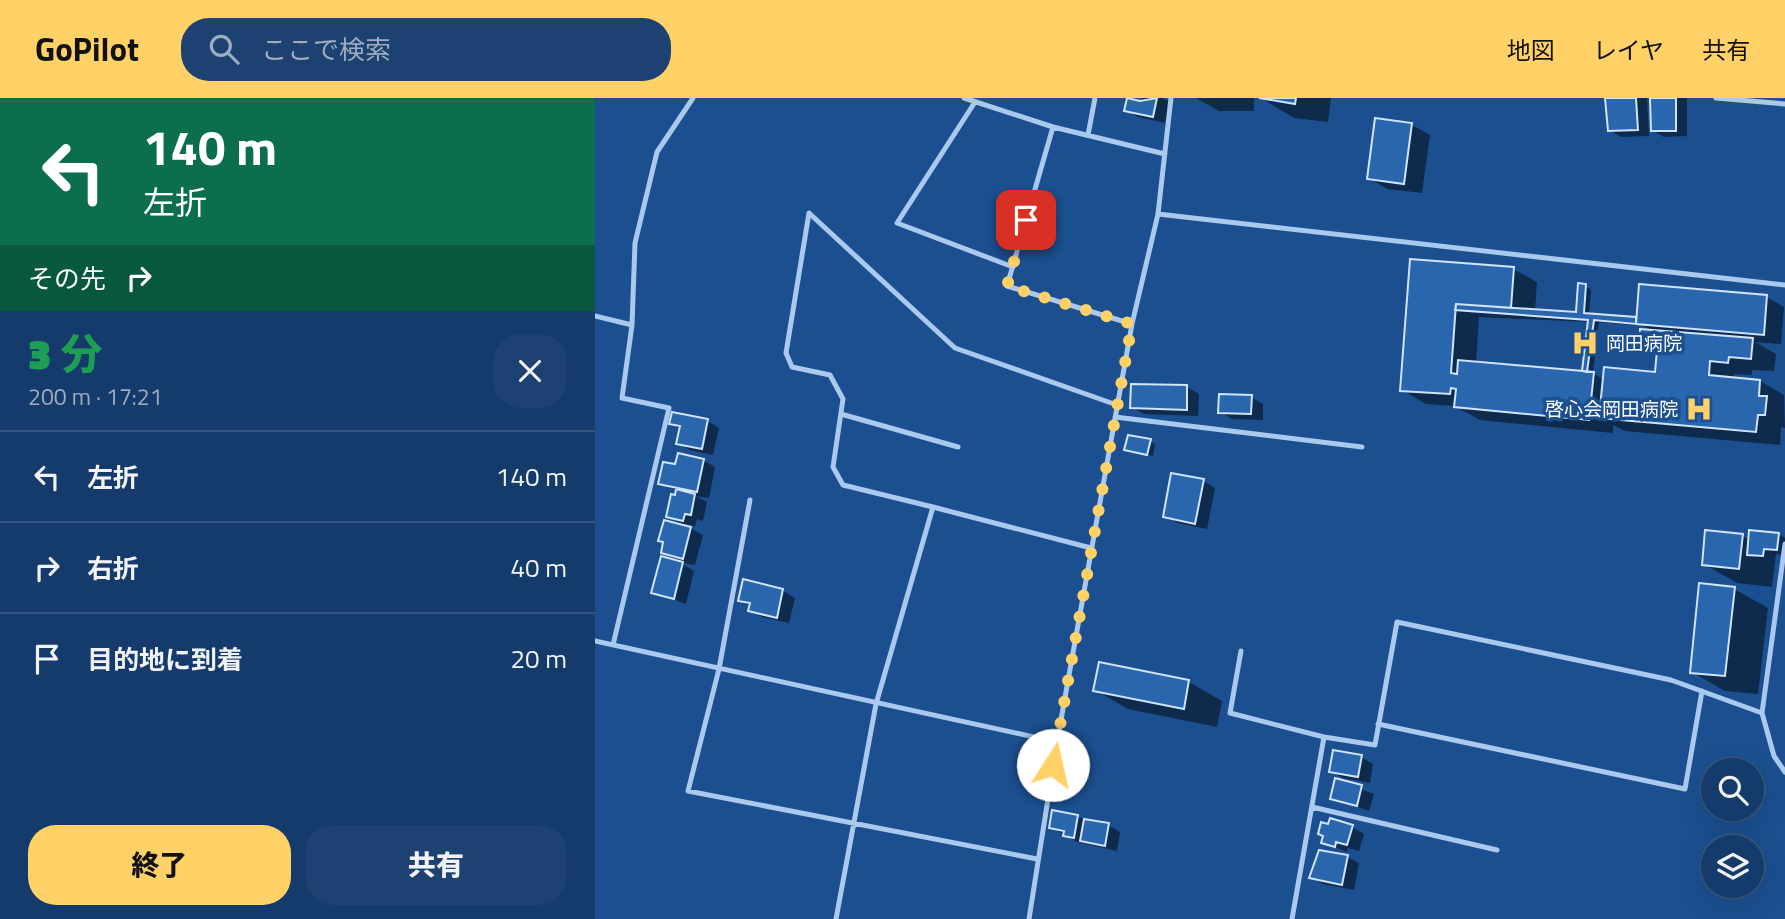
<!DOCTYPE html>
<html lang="ja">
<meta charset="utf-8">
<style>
:root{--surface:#143b6b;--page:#1d4271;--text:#f1f3f6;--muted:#9dadc1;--line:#33557e;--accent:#ffd166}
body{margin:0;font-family:"Titillium Web","Noto Sans JP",sans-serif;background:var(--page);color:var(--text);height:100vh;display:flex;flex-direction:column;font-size:26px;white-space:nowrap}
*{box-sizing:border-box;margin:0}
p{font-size:23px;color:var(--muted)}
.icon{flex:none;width:38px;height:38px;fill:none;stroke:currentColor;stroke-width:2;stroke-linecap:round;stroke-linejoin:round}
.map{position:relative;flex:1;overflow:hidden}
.side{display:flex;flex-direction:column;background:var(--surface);width:595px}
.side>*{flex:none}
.top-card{background:#0b6e4f;color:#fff;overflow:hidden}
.fabs{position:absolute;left:1106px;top:660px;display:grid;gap:14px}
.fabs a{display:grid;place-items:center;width:63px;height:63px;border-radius:50%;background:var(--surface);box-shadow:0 7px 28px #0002,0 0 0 2px var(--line);font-size:35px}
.pin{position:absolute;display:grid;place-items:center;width:60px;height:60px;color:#fff;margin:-30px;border-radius:14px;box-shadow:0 4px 10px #0006}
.me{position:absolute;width:77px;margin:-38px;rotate:10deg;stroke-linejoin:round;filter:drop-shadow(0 0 5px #0008)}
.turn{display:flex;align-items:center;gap:24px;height:147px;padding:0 28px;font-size:32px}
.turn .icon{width:91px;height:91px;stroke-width:2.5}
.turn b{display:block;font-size:49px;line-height:60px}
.then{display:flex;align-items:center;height:66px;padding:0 28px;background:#0003;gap:14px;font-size:26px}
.round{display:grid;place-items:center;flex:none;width:74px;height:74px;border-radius:28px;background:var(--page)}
.head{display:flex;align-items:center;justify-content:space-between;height:119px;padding:0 28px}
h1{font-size:42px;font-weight:800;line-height:52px;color:#1e9e55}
.action{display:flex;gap:14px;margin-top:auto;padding:14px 28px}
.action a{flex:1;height:80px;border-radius:28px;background:var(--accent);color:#111;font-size:28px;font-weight:800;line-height:80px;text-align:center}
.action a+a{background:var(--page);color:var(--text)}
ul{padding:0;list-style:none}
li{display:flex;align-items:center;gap:21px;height:91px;padding:0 28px;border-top:2px solid var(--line)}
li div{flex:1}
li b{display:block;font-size:26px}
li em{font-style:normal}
header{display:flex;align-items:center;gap:42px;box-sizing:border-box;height:98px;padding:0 35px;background:var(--accent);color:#111}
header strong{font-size:33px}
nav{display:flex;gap:38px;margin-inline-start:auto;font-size:24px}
.search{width:490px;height:63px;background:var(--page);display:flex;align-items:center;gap:18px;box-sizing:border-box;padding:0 24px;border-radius:28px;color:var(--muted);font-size:26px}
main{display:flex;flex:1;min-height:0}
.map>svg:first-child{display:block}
.shadow{fill:#0007;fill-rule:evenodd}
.building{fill:#2a66ad;stroke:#cfe3fa;stroke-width:2}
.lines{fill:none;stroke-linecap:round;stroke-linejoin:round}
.lane{stroke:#a9c9ee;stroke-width:5}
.route{stroke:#ffd166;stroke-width:12;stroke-dasharray:0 21.6}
.labels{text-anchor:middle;stroke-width:7;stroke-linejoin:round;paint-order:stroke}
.poi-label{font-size:19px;fill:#fff;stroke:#1b4f8f;text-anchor:start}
</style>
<header>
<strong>GoPilot</strong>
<div class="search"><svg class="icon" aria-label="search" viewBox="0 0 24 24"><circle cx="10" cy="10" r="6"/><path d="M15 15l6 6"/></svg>ここで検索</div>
<nav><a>地図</a><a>レイヤ</a><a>共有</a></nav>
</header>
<main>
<section class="side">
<div class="top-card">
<div class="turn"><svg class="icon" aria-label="left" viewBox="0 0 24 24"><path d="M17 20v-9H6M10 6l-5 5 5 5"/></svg><div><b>140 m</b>左折</div></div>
<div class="then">その先<svg class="icon" aria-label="right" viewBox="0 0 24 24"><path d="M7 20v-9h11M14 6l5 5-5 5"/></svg></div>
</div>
<div class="head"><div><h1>3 分</h1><p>200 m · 17:21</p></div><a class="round"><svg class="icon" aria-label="close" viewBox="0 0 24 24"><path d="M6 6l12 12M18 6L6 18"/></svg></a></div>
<ul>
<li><svg class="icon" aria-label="left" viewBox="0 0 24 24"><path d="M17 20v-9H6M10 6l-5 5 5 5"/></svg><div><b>左折</b></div><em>140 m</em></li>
<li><svg class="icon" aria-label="right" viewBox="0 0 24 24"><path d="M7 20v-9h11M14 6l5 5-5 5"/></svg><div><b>右折</b></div><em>40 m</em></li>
<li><svg class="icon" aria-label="arrive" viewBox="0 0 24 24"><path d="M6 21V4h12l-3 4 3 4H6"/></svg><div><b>目的地に到着</b></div><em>20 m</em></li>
</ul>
<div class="action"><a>終了</a><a>共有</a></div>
</section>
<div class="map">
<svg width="1190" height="821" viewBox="0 0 1190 821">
<rect width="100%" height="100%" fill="#1b4f8f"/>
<path class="shadow" d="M547,0H567L575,4L570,25L543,19L531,12L546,5Z
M601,0H659V13H624Z
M666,0H736L733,24L699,20Z
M1012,0H1052L1054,38L1026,39L1014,32Z
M1057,0H1092V38L1069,39L1057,32Z
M817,27L835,37L827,95L792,91L774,80Z
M817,163L918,171L942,184L940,213L982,216L984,187L996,191L994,217L1043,221L1171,199L1189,209L1186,246L1160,244L1181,256L1179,273L1157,272V277L1139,276L1138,281L1165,283L1189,297L1190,330L1186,329L1185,347L1030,333L1018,327V335L885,322L860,308L831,306L807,292ZM884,219L994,224L988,275L881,265ZM1004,224L1048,228L1058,233L1046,249L1063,259L1061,276L1009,282L998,275Z
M592,289L604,296L603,318L549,316L537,309Z
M656,299L668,306V322L637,321L625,314Z
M112,323L124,330L118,357L95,352L83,345L86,331L76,325Z
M555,343L560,346L558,358L531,351Z
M108,362L120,369L114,400L100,398L112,404L108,423L102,421L100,428L88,426L108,437L100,467L83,464L99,473L91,506L58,494L83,464L68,454L70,445L66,443L90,428L73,418L83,393L65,385L81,368Z
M608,383L620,390L612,431L582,425L570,418Z
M1183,436L1190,440V457L1181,456L1177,489L1142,485L1109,466L1147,438L1155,442Z
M150,483L188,493L200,500L194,525L167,519L155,512L156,508L145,502Z
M1139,491L1173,510L1163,596L1130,593L1097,574Z
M594,584L627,603L622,629L533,611L500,592Z
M766,659L778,666L775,685L748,680L736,673Z
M741,682L779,696L774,713L737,700Z
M483,719L513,727L525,734L522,753L482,744L456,729Z
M757,729L769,736L764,753L753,750L752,754L729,744Z
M752,759L764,765L759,792L728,786L716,779Z"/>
<path class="building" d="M532,0L545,3L562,0L558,19L529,13Z
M664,0H701L700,6Z
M1010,0H1041L1043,32L1013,33Z
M1055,0H1081V33H1056Z
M780,20L817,25L809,86L772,81Z
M815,161L919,169L916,210L861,206L856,275L862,276L863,262L999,274L994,322L859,309L861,291L856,290L855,296L805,293Z
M983,185L991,186L989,215L1041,219V226L999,222L992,274L987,273L993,222L860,212L861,206L981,214Z
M1044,186L1172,197L1169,237L1041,226Z
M1045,231L1158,240L1156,261L1134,259L1133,265L1115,263L1114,277L1165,282L1164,298H1172L1170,317H1163L1161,334L1004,320L1009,269L1060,274L1062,252L1044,250Z
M536,286L592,287V312L535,310Z
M624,296L657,297L656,316L623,315Z
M77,314L113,321L107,351L81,346L85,328L74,326Z
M533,337L556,341L552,357L529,352Z
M83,355L109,361L102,394L63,386L68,364L80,366Z
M576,375L609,381L600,426L568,419Z
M81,391L100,396L96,417L90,416L88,423L71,419L76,396L80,397Z
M69,422L96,429L88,461L66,455L68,444L63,443Z
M1110,432L1148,436L1144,471L1107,467Z
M1154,432L1184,435L1182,452L1169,451L1168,458L1152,457Z
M66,458L88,464L79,501L56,495Z
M148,481L188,491L182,520L153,513L155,505L143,503Z
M1104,485L1140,489L1130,578L1095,575Z
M504,564L594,582L589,611L498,593Z
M738,652L767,657L763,679L734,674Z
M740,680L767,687L762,708L735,701Z
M457,712L483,717L479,740L468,738L469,733L454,730Z
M735,720L758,727L752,747L741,744L740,749L726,745L728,738L723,736L726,724L733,726Z
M489,721L514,725L510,748L485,743Z
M724,752L753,757L747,787L714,780Z"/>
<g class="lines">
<path class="lane" d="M369,0L458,29L412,188L537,226
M1121,0L1190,6
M380,4L302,125L418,169
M458,29L570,56
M493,37L500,0
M563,116L1190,187
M0,218L37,227L27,300L74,310L18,547
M37,227L40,145L62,54L98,0
M246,316L363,349
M520,319L767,349
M155,402L124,571L93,693L442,761
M338,409L248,387L238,369L248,301L235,277L197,269L191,255L214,115L360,250L522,307
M1190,446L1167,615L1179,658L1190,674
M0,543L462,644
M646,553L635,615L729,639
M783,626L1090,691L1107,593
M717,709L902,752
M241,821L281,606L338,409L496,450
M434,821L462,644L537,226L563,116L576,0
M697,821L729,639L780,647L802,524L1076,582L1167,615"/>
</g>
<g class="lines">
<path class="route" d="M431,122L412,188L537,226L458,667"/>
</g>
<defs>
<symbol id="hospital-bare" viewBox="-9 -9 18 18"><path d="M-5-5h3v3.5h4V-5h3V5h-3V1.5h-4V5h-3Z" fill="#ffd166" stroke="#1b4f8f" stroke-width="2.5" paint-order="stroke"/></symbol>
</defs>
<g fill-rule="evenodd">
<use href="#hospital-bare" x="971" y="226" width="38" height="38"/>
<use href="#hospital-bare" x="1085" y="292" width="38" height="38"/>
</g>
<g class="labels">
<g class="poi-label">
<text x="1011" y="252">岡田病院</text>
<text x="1083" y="318" text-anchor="end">啓心会岡田病院</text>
</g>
</g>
</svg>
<div class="fabs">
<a><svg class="icon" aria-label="search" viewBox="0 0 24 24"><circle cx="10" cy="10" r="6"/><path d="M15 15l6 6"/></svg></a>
<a><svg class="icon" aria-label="layers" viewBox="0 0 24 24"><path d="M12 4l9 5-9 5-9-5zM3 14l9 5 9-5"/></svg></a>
</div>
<div class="pin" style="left:431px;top:122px;background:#d93025"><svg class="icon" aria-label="arrive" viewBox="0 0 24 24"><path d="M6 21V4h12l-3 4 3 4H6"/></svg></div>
<svg class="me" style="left:458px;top:667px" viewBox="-20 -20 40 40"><circle r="19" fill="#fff"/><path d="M0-13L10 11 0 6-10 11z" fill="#ffd166"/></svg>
</div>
</main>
